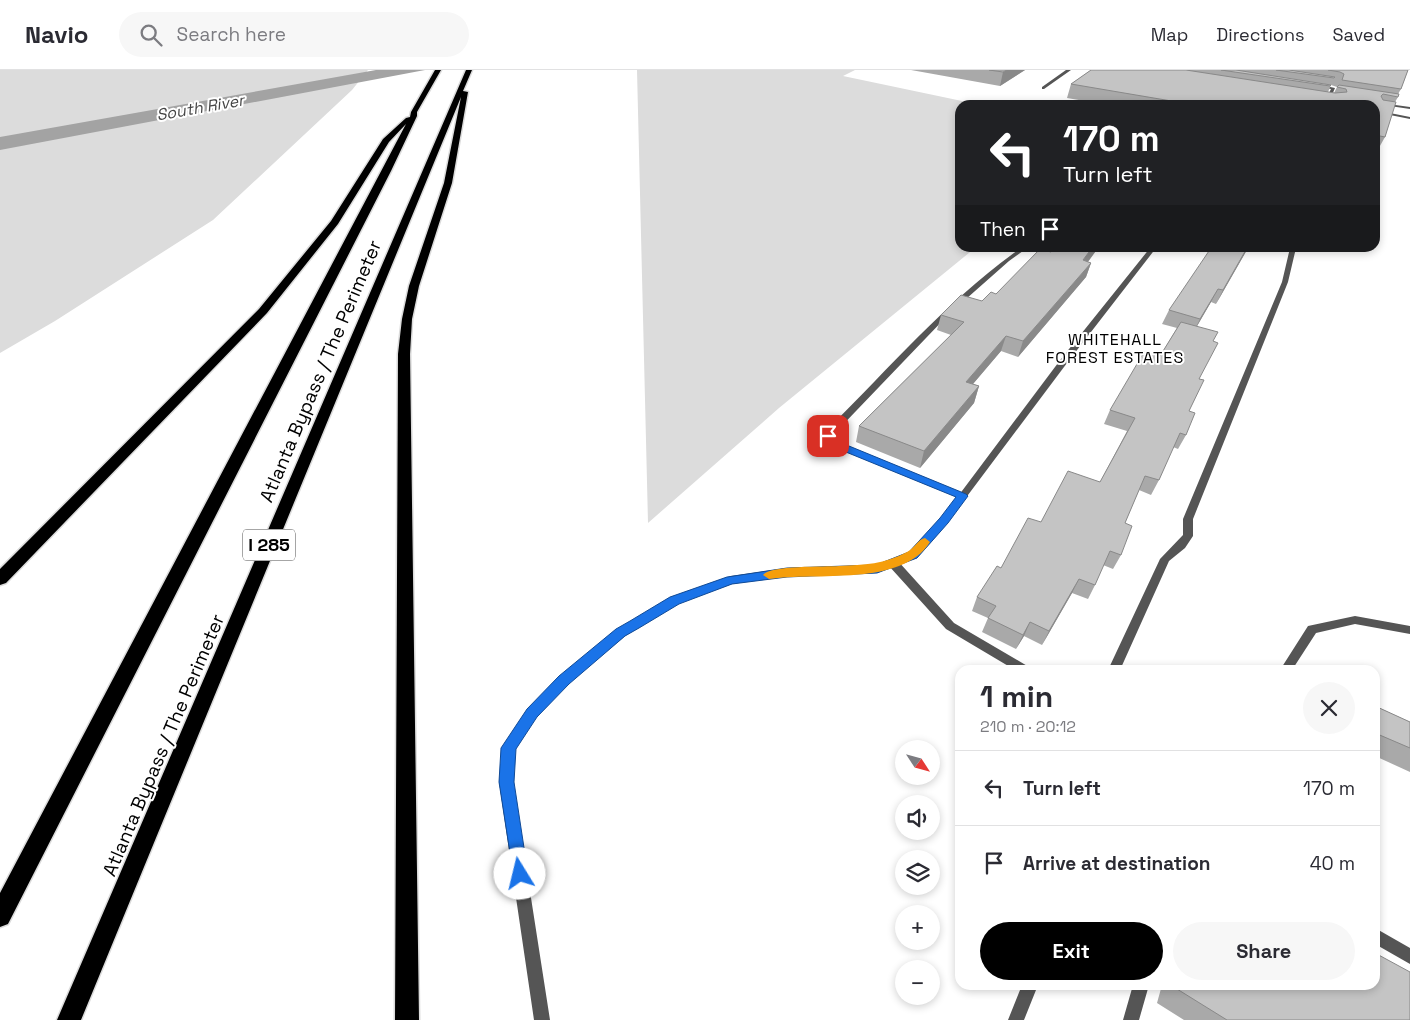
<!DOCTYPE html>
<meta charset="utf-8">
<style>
:root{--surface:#fff;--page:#f7f7f7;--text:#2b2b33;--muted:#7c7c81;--line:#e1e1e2;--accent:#000}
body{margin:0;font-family:"Space Grotesk",sans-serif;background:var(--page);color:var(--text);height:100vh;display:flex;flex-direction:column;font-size:19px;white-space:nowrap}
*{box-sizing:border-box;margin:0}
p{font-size:16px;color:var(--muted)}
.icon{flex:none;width:28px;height:28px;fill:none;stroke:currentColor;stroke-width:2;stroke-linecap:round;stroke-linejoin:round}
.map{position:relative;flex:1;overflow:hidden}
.sheet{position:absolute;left:955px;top:595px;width:425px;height:325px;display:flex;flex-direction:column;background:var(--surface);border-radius:15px;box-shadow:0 2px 8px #0003}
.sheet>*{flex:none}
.guide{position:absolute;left:955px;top:30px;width:425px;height:152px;border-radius:15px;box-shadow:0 2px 8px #0003;background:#202124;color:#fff;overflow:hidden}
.needle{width:32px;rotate:126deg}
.buttons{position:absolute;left:895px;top:670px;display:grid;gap:10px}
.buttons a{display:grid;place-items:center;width:45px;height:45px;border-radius:50%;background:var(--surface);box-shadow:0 2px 8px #0003;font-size:25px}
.pin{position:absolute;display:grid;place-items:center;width:42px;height:42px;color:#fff;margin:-21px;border-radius:10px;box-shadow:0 2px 8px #0006}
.me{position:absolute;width:55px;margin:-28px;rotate:351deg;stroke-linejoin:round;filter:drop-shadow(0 0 4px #0008)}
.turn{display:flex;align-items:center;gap:18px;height:105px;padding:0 25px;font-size:22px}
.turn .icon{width:65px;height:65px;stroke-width:2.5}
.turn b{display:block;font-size:35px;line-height:42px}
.then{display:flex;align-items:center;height:48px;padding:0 25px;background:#0003;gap:10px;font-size:19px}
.round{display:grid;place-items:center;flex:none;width:52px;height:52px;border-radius:26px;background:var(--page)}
.overview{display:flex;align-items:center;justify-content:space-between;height:85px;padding:0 25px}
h1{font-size:30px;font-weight:700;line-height:38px}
.cta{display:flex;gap:10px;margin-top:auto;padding:10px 25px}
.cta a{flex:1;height:58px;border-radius:30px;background:var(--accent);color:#fff;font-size:20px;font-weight:700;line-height:58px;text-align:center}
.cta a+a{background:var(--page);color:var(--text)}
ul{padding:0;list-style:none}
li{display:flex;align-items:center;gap:15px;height:75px;padding:0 25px;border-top:1px solid var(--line)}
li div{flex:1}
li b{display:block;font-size:19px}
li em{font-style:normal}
header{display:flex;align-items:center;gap:30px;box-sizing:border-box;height:70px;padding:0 25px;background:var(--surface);border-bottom:1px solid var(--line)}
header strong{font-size:24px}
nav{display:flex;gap:28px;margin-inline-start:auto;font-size:18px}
.search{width:350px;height:45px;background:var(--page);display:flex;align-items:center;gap:12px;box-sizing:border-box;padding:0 18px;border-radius:28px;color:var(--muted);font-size:19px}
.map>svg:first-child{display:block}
.green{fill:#dcdcdc}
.water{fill:#a3a3a3}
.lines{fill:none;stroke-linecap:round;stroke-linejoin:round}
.motorway-casing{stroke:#dbdbdb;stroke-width:3}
.service{fill:#555;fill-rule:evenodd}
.minor{fill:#555;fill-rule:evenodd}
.motorway{fill:#000;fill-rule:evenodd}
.wall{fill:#a9a9a9;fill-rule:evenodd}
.shaded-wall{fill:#898989}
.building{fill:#c4c4c4;stroke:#898989}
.route{fill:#1a73e8;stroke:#114b97}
.slow{fill:#f59e0b}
.labels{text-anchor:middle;stroke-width:4;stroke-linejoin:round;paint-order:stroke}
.far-water-label{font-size:16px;font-style:italic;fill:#444;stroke:#fff}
.far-neighbourhood-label{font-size:16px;letter-spacing:1px;fill:#000;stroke:#fff}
.shield{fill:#fff;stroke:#4c4c4c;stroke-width:1}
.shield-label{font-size:18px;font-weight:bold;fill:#000}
.street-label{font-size:19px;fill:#000;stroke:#fff}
</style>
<header>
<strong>Navio</strong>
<div class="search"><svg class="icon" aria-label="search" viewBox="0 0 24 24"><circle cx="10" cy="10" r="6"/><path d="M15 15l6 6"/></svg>Search here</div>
<nav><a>Map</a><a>Directions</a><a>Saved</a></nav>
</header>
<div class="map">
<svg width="1410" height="950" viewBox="0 0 1410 950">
<rect width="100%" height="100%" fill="#fff"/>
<path class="green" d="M0,0H368L352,20L213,150L55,251L0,283Z
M637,0H855L843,6L981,35H960V178H975L779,338L648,453Z"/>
<path class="water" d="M376,0H425L0,80V67Z"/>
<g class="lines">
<defs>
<path id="motorway" d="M435,0H441L417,42V46L391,101L8,854L0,857V823L406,54L389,72L338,154L267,243L6,513L0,515V499L259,239L331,151L383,69L406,48L410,47L411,42Z
M466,0H472L463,21L468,22L452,113L419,216L412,249L410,284L419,950H395L398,284L402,249L409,216L444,113L461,27L81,950H57Z"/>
</defs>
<use href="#motorway" class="motorway-casing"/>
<path class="service" d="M1021,178H1027L1009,191L949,244L833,365L848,376L965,424L967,426L965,428H959L842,380L825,368L824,366L831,356C891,296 951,227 1021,178Z
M1290,178H1296L1288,212L1193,449V466L1185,478L1169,491L1120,600H1108L1160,489L1183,465V449L1282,212Z
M893,489L897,490L954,553L1029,597L1031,600H1015L946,559L889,496L888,493Z
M1355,546L1410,556V564L1355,554L1316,563L1292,600H1280L1308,556Z
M1375,858L1410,878V894L1375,874Z
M1022,915H1038L1024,950H1008Z
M1133,915H1149L1139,950H1123Z"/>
<path class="minor" d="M1066,0H1071L1044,19H1042V17Z
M1316,14L1335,18L1328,34L1324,33L1331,19L1316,16Z
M1381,33L1410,37V39L1383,35Z
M1375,40L1410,47V49L1375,42Z
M1150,178H1156L1067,293L947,453L917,488L877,503L787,506L732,514L679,533L625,566L568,613L536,647L515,679L513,712L550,950H534L499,712L503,678L528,639L560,607L617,560L671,527L731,506L787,498L876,495L909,482L941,449L1061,289Z"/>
<use href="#motorway" class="motorway"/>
</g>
<path class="wall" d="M911,0H1025L1000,16Z
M1091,0H1408L1401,19L1398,24V27L1395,32L1385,67L1376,83L1375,82V35H1108L1067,28L1071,14ZM1331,15L1337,17L1334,23L1328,22Z
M1054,178H1098L1088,192L1091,193L1086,207L1018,287L1001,281L973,314L979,316L974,333L920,398L856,372L859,356L951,265L937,260L941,245L982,231L996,224L1051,182Z
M1248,178L1216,234L1211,232L1197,256L1213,272L1199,309L1189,341L1186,365L1178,379L1173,377L1159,410L1151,425L1139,420L1125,453L1121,485L1113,499L1103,495L1095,515L1088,529L1072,523L1042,575L1024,566L1016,579L982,562L988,548L972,541L977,527L1041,452L1100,412L1127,361L1104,354L1110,340L1160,286L1177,258L1162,254L1169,240Z
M1375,636L1410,652V702L1375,686Z
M1162,915H1375L1410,950H1184L1157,933Z"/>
<path class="shaded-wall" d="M1007,0H1025L1000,16L1003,2Z
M1092,178H1098L1078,205L1083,190Z
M1247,178H1248L1216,234L1223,220Z
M1091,193L1086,207L1018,287L1023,271Z
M1218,219L1211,232L1193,263L1200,249Z
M1006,266L1001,281L961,328L966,312Z
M979,316L974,333L920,398L924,381Z
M1079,509L1072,523L1042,575L1049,561Z
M1030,552L1024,566L1016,579L1023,565Z"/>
<path class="building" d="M989,0H1007L1003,2Z
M1091,0H1186L1335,23L1347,22L1346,19L1337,17L1339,15L1399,24L1398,27L1383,24L1381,26L1383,30L1396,32L1385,67L1375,65V35H1195L1071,14Z
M1221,0H1236L1331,15L1330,16Z
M1276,0H1289L1335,7L1334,8Z
M1328,0H1408L1401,19L1342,10L1344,4L1340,2Z
M1054,178H1092L1083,190L1091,193L1023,271L1006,266L966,312L979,316L924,381L859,356L964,252L941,245L961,225L982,231L991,222L996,224L1040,179L1051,182Z
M1211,178H1247L1223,220L1218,219L1200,249L1169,240Z
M1181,252L1218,262L1213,271L1218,273L1199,309L1204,310L1189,341L1195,343L1186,365L1180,363L1159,410L1145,406L1125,453L1132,456L1121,485L1110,481L1095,515L1079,509L1049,561L1030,552L1023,565L988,548L996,536L977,527L997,496L1001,498L1028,448L1041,452L1068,401L1100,412L1135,348L1110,340L1144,282L1160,286Z
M1375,636L1410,652V678L1375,663Z
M1375,883L1410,902V950H1227L1177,919L1178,915H1375Z"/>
<path class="route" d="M828,363L849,376L966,424L968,426L948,453L917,488L877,503L787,507L732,514L679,534L639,558L625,566L569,614L537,647L516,679L514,712L528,804L526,809L520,812L514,809L499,712L501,678L527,639L559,606L616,559L630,551L670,527L727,507L787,498L876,495L909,482L940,448L956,427L841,380L824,368L823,366Z"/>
<path class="slow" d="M925,468L930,472C902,517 816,502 769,509L763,505C770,495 825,497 839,496C864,495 885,494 907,482C914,479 917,470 925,468Z"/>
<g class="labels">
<g class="far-water-label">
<text transform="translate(200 37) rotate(-10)" y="6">South River</text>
</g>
<g class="far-neighbourhood-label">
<text x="1115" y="275">WHITEHALL<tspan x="1115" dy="18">FOREST ESTATES</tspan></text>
</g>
<rect class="shield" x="243" y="459.5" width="52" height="31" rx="4"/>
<g class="shield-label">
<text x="269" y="481">I 285</text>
</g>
<g class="street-label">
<text transform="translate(320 301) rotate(-67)" y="7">Atlanta Bypass / The Perimeter</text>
<text transform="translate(163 675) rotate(-67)" y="7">Atlanta Bypass / The Perimeter</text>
</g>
</g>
</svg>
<div class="buttons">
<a><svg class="needle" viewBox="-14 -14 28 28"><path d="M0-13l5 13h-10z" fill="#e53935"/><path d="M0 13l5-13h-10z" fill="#7c7c81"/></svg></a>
<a><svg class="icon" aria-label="sound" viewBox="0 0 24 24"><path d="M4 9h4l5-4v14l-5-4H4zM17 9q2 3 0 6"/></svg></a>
<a><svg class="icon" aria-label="layers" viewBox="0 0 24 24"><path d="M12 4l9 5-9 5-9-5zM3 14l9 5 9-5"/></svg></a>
<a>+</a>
<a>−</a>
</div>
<div class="pin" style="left:828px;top:366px;background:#d93025"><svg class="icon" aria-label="arrive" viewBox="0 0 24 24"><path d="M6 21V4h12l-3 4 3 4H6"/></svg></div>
<svg class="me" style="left:520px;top:804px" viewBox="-20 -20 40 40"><circle r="19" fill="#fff"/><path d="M0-13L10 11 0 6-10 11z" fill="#1a73e8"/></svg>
<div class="guide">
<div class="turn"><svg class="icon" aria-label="left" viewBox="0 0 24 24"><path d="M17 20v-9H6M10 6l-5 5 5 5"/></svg><div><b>170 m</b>Turn left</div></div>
<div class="then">Then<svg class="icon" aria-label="arrive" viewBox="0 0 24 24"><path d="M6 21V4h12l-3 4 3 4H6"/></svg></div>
</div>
<section class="sheet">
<div class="overview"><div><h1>1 min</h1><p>210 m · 20:12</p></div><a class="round"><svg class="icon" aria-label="close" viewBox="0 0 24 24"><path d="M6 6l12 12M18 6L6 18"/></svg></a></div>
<ul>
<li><svg class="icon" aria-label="left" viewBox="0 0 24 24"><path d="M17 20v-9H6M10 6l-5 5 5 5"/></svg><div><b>Turn left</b></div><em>170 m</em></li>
<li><svg class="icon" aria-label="arrive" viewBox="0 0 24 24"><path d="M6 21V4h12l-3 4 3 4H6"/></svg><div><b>Arrive at destination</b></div><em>40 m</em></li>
</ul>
<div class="cta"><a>Exit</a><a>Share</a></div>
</section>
</div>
